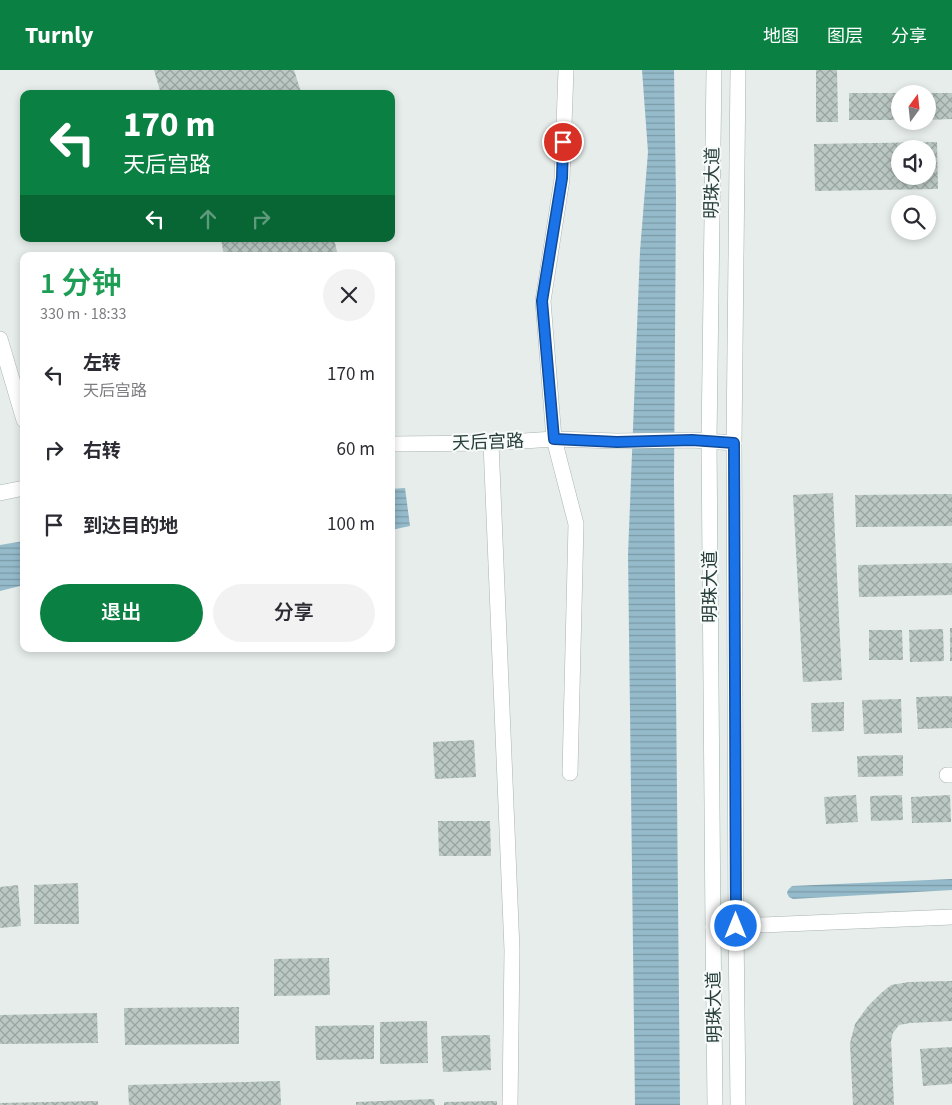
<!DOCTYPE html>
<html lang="zh">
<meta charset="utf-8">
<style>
:root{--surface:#fff;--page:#f2f2f3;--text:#2b2b33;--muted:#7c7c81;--accent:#0b8043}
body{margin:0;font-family:"Source Sans 3","Noto Sans SC",sans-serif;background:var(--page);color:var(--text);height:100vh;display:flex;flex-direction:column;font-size:19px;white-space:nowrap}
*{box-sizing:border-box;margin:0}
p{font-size:16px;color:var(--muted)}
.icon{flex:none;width:28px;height:28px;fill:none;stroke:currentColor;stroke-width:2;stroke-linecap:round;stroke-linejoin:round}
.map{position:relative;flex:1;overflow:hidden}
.details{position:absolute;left:20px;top:182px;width:375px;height:400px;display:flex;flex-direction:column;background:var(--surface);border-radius:10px;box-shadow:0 2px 8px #0003}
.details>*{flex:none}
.hud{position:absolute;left:20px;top:20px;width:375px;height:152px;border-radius:10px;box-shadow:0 2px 8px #0003;background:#0b8043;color:#fff;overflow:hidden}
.needle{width:32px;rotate:15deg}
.fabs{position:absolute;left:891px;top:15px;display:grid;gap:10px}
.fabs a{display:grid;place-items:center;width:45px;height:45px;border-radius:50%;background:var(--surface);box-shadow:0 2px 8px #0003;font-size:25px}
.pin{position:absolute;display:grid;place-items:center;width:42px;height:42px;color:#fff;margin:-21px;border:2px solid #fff;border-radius:50%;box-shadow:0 1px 5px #0007}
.me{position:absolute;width:55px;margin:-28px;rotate:0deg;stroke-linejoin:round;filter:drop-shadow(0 0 4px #0008)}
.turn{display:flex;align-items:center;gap:18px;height:105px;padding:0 20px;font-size:22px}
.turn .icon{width:65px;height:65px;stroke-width:2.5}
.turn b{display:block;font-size:35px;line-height:42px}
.lanes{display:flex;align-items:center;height:48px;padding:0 20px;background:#0003;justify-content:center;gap:25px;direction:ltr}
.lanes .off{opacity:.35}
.round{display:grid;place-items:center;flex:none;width:52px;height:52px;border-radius:26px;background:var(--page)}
.overview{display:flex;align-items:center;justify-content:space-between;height:85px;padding:0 20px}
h1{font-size:30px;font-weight:600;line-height:38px;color:#1e9e55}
.primary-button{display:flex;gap:10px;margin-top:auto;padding:10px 20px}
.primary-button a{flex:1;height:58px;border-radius:30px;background:var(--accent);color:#fff;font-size:20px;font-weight:600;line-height:58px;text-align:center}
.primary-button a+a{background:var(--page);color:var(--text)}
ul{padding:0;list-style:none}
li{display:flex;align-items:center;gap:15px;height:75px;padding:0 20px}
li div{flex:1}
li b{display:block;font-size:19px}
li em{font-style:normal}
header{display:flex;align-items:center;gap:30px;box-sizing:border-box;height:70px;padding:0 25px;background:var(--accent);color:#fff}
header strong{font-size:24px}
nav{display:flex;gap:28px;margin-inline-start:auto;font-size:18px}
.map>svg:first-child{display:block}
.water{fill:url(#water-rules)}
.building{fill:url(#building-cross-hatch);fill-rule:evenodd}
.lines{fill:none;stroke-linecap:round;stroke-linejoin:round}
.minor-casing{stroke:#a9b5b2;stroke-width:16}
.tertiary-casing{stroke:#a9b5b2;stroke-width:16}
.secondary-casing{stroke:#a2b4b1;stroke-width:16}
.minor{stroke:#fff;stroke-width:15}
.tertiary{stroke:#fff;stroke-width:15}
.secondary{stroke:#fff;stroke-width:15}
.route-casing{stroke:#114b97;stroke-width:12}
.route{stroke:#1a73e8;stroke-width:9}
.labels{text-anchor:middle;stroke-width:4;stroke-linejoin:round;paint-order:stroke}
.street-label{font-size:18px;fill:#273d3a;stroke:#f6faf8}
</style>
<header>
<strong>Turnly</strong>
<nav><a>地图</a><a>图层</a><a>分享</a></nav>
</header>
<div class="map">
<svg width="952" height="1035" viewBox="0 0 952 1035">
<defs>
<pattern id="water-rules" width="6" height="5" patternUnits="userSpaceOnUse" patternTransform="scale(1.25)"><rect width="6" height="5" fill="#95bbcb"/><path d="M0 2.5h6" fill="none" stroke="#7a99a6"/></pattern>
<pattern id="building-cross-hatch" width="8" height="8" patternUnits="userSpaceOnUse" patternTransform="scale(1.25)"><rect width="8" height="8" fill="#bbc8c4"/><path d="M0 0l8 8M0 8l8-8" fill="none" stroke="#98a4a0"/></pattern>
</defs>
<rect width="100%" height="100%" fill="#e6edeb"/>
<path class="water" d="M642,0H674L676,127L674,413L680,1035H635L628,485L640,181L648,82Z
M405,418L410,456L391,460V419Z
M24,471V515L0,521V475Z
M952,809V820L793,829L789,827L787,823L788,820L792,816Z"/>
<path class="building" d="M154,0H294L301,22L294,24H161Z
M816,0H837L838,52H816Z
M849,23H900V50H849Z
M928,23H952V49L928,50Z
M937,72L938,119L815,121L814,74ZM900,79H928V106H900Z
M221,169H334L338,186H224Z
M833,423L842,610L803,612L793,425Z
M952,424V456L856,457L855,425Z
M952,493V525L859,527L858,495Z
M950,558H952V591H950Z
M943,559L944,591L910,592L909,560Z
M869,560H902L903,590H869Z
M952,626V658L918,659L916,627Z
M901,629L902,663L864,664L862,630Z
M844,632V661L812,662L811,633Z
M474,670L476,707L435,709L433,672Z
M903,685V706L858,707L857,686Z
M856,725L858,752L826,754L824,727Z
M902,725L903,750L871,751L870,726Z
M950,725L951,752L912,753L911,727Z
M438,751H490L491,786H439Z
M78,813L79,854H34V815Z
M18,815L21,856L0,858V817Z
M329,888L330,925L274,926V889Z
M952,911V951L910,953L899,955L893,963L891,971L894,1035H853L850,973L855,954L868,936L880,924L891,915L909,912Z
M239,937V974L125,975L124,938Z
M97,943L98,973L0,974V945Z
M427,951L428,993L380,994V952Z
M374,955V989L316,990L315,956Z
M490,965L491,1000L443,1002L441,966Z
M952,977V1014L923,1016L920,979Z
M280,1011L281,1035H129L128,1015Z
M434,1029L435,1035H356V1032Z
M98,1031V1035H0V1033Z
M497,1031V1035H444V1032Z"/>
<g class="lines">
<defs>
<path id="minor" d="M566,0L562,109L543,231L554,369L576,454L570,703
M0,269L24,350
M491,373L512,880L510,1035
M947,705H952"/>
<path id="tertiary" d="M391,374L491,373L554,369L617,371L692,370L734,373
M0,423L24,418
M713,857L952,847"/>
<path id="secondary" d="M714,0L709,371L713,857L715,1035
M738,1035L736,855L734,373L738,0"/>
</defs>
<use href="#minor" class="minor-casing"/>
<use href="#tertiary" class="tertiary-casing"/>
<use href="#secondary" class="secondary-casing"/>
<use href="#minor" class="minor"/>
<use href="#tertiary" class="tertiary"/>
<use href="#secondary" class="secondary"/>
</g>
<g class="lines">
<defs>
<path id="route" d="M563,72L562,108L542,231L554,369L617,372L692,370L734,373L736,856"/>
</defs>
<use href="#route" class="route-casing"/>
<use href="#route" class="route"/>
</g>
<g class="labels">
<g class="street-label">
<text transform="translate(712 113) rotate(-89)" y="6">明珠大道</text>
<text transform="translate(488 372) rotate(-2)" y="6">天后宫路</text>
<text transform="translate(710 517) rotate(-90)" y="6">明珠大道</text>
<text transform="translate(714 937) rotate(-91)" y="6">明珠大道</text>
</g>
</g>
</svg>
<div class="fabs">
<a><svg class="needle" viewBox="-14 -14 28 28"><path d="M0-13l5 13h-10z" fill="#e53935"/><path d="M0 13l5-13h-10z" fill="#7c7c81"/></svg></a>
<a><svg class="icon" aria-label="sound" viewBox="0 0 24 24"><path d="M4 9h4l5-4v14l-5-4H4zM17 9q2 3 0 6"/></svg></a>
<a><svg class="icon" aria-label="search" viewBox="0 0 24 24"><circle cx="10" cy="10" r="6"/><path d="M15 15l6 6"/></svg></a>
</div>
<div class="pin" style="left:563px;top:72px;background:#d93025"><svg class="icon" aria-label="arrive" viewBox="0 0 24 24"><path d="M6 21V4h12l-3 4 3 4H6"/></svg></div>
<svg class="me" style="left:736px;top:856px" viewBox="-20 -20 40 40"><circle r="17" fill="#1a73e8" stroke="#fff" stroke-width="3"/><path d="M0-11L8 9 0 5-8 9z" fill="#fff"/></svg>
<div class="hud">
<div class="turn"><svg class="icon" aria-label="left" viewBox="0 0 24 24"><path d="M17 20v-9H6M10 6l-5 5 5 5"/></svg><div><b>170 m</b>天后宫路</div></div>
<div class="lanes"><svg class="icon" aria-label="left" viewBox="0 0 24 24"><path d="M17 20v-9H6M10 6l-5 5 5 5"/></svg><svg class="icon off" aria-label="ahead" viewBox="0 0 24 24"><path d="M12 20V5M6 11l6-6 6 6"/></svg><svg class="icon off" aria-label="right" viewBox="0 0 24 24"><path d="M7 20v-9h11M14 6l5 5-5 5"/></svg></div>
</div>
<section class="details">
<div class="overview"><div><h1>1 分钟</h1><p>330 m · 18:33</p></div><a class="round"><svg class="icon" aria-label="close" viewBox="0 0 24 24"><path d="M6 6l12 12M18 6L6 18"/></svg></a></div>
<ul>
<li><svg class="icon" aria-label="left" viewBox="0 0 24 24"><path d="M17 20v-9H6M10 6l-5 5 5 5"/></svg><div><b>左转</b><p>天后宫路</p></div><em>170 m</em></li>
<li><svg class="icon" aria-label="right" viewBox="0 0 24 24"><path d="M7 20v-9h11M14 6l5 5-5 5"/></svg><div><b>右转</b></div><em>60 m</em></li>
<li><svg class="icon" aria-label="arrive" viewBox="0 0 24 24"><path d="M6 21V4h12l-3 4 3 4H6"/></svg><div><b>到达目的地</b></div><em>100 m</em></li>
</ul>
<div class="primary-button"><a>退出</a><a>分享</a></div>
</section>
</div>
